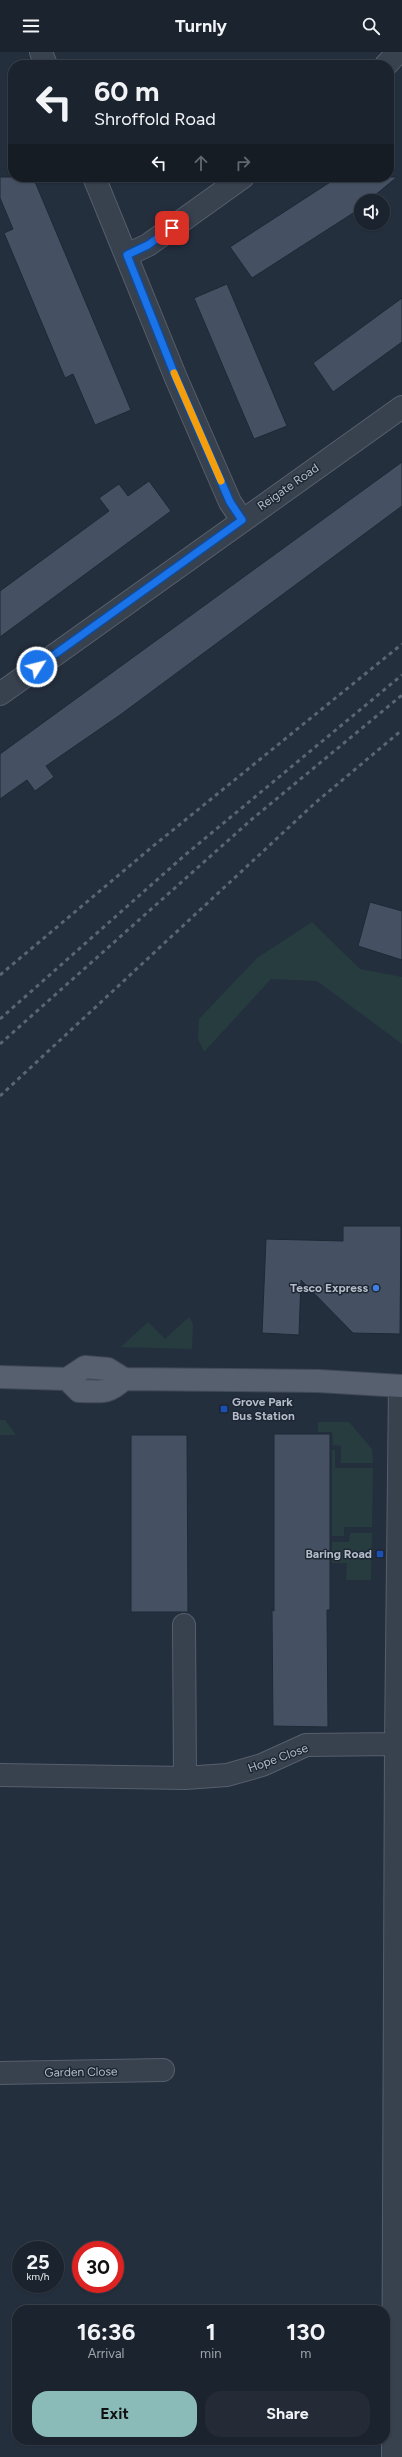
<!DOCTYPE html>
<style>
:root{--surface:#1b232e;--page:#242b36;--text:#f1f3f6;--muted:#a0a4aa;--line:#39404a;--accent:#8bbbb9}
body{margin:0;font-family:Figtree,sans-serif;background:var(--page);color:var(--text);height:100vh;display:flex;flex-direction:column;font-size:15px;white-space:nowrap}
*{box-sizing:border-box;margin:0}
p{font-size:13px;color:var(--muted)}
.icon{flex:none;width:22px;height:22px;fill:none;stroke:currentColor;stroke-width:2;stroke-linecap:round;stroke-linejoin:round}
.map{position:relative;flex:1;overflow:hidden}
.panel{position:absolute;left:12px;top:2253px;width:378px;height:140px;display:flex;flex-direction:column;background:var(--surface);border-radius:16px;box-shadow:0 1px 3px #0004,0 0 0 1px var(--line)}
.panel>*{flex:none}
.banner{position:absolute;left:8px;top:8px;width:386px;height:122px;border-radius:16px;box-shadow:0 1px 3px #0004,0 0 0 1px var(--line);background:#1b232e;color:var(--text);overflow:hidden}
.tools{position:absolute;left:354px;top:142px;display:grid;gap:8px}
.tools a{display:grid;place-items:center;width:36px;height:36px;border-radius:50%;background:var(--surface);box-shadow:0 1px 3px #0004,0 0 0 1px var(--line);font-size:20px}
.speed{position:absolute;left:12px;top:2189px;display:flex;gap:8px;font-size:20px;font-weight:700;text-align:center}
.speed>*{display:grid;place-content:center;width:52px;height:52px;border-radius:50%;background:var(--surface);box-shadow:0 1px 3px #0004,0 0 0 1px var(--line);line-height:1}
.speed small{font-size:10px;font-weight:400}
.speed .limit{border:6px solid #d22;background:#fff;color:#111}
.pin{position:absolute;display:grid;place-items:center;width:34px;height:34px;color:#fff;margin:-17px;border-radius:8px;box-shadow:0 2px 6px #0006}
.me{position:absolute;width:44px;margin:-22px;rotate:54deg;stroke-linejoin:round;filter:drop-shadow(0 0 3px #0008)}
.turn{display:flex;align-items:center;gap:14px;height:84px;padding:0 20px;font-size:18px}
.turn .icon{width:52px;height:52px;stroke-width:2.5}
.turn b{display:block;font-size:28px;line-height:34px}
.lanes{display:flex;align-items:center;height:38px;padding:0 20px;background:#0003;justify-content:center;gap:20px;direction:ltr}
.lanes .off{opacity:.35}
.eta{display:flex;justify-content:space-evenly;align-items:center;height:68px;text-align:center}
.eta b{font-size:24px;font-weight:700;line-height:28px}
.button{display:flex;gap:8px;margin-top:auto;padding:8px 20px}
.button a{flex:1;height:46px;border-radius:16px;background:var(--accent);color:#111;font-size:16px;font-weight:700;line-height:46px;text-align:center}
.button a+a{background:var(--page);color:var(--text)}
header{display:flex;justify-content:space-between;align-items:center;height:52px;padding:0 20px;background:var(--surface);font-size:18px;font-weight:700}
.map>svg:first-child{display:block}
.green{fill:#263c3f}
.building{fill:#455162;stroke:#1f2835}
.lines{fill:none;stroke-linecap:round;stroke-linejoin:round}
.minor-casing{stroke:#565f6c;stroke-width:24}
.major-casing{stroke:#414a57;stroke-width:24}
.minor{stroke:#38414e;stroke-width:22}
.major{stroke:#56606e;stroke-width:22}
.rail{stroke:#5a6575;stroke-width:3;stroke-dasharray:4 4;stroke-linecap:butt}
.route-casing{stroke:#114b97;stroke-width:10}
.route{stroke:#1a73e8;stroke-width:7}
.slow{stroke:#f59e0b;stroke-width:7}
.shop-dot{fill:#3f7fe0;stroke:#1d2633;stroke-width:1.5}
.transit-dot{fill:#1a4fb4;stroke:#1d2633;stroke-width:1.5}
.labels{text-anchor:middle;stroke-width:3;stroke-linejoin:round;paint-order:stroke}
.street-label{font-size:12px;fill:#b4bcc9;stroke:#1d2633}
.poi-label{font-size:12px;font-weight:bold;fill:#b4bcc9;stroke:#1d2633;text-anchor:end}
</style>
<header><svg class="icon" aria-label="menu" viewBox="0 0 24 24"><path d="M4 6h16M4 12h16M4 18h16"/></svg>Turnly<svg class="icon" aria-label="search" viewBox="0 0 24 24"><circle cx="10" cy="10" r="6"/><path d="M15 15l6 6"/></svg></header>
<div class="map">
<svg width="402" height="2405" viewBox="0 0 402 2405">
<rect width="100%" height="100%" fill="#242f3e"/>
<path class="green" d="M312,870L360,917L402,925V992L317,929L271,927L204,1000L198,987L199,967L257,906Z
M189,1265L193,1272L192,1297L121,1295L148,1270L165,1287Z
M0,1368H5L16,1383H0Z
M318,1370H349L372,1397L373,1411H341V1394L333,1393L332,1380H318Z
M332,1398H335V1416H373L372,1475H344V1484H332Z
M350,1481H372L371,1528H346L347,1511H332V1490H349Z"/>
<path class="building" d="M0,125H33L131,358L95,373L73,322L65,326L4,181L13,177L0,146Z
M338,125H397L368,149H361V156L252,226L230,195Z
M227,232L287,374L254,387L194,246Z
M402,246V290L333,340L313,311Z
M402,410V454L120,663L46,714L54,725L35,739L27,728L0,747V702Z
M149,429L171,459L0,585V539L109,459L99,446L119,432L128,444Z
M370,850L402,859V908L358,894Z
M343,1174H401L400,1282L353,1281L301,1228L299,1283L262,1281L266,1187L343,1189Z
M274,1382H330V1558H327L328,1675L273,1674L272,1558L274,1559Z
M131,1383H187L188,1560H131Z"/>
<g class="lines">
<defs>
<path id="minor" d="M41,0L46,13
M386,13L398,0
M94,125L176,326L230,450L242,468
M127,203L148,193L243,125
M0,642L402,355
M184,1573L185,1726
M0,1723L185,1726L227,1723L262,1713L306,1693L396,1692
M0,2021L163,2018
M393,2405L396,1692L400,1334"/>
<path id="major" d="M0,1325L67,1327L85,1315L108,1317L124,1327L319,1329L402,1334
M67,1327L79,1339C101,1339 107,1343 124,1327"/>
</defs>
<use href="#minor" class="minor-casing"/>
<use href="#major" class="major-casing"/>
<use href="#minor" class="minor"/>
<use href="#major" class="major"/>
<path class="rail" d="M0,923L152,795L402,592
M0,967L185,803L402,623
M0,992L251,768L402,643
M0,1044L315,751L402,678"/>
</g>
<g class="lines">
<defs>
<path id="route" d="M37,615L242,468L230,450L176,326L127,203L148,193L172,176"/>
</defs>
<use href="#route" class="route-casing"/>
<use href="#route" class="route"/>
<path class="slow" d="M174,321L221,429"/>
</g>
<circle class="shop-dot" cx="376" cy="1236" r="4"/>
<g class="transit-dot">
<rect x="220" y="1353" width="8" height="8" rx="2"/>
<rect x="376" y="1498" width="8" height="8" rx="2"/>
</g>
<g class="labels">
<g class="street-label">
<text transform="translate(288 435) rotate(-35)" y="4">Reigate Road</text>
<text transform="translate(278 1706) rotate(-20)" y="4">Hope Close</text>
<text transform="translate(81 2020) rotate(-1)" y="4">Garden Close</text>
</g>
<g class="poi-label">
<text x="368" y="1240">Tesco Express</text>
<text x="232" y="1354" text-anchor="start">Grove Park<tspan x="232" dy="14">Bus Station</tspan></text>
<text x="372" y="1506">Baring Road</text>
</g>
</g>
</svg>
<div class="tools">
<a><svg class="icon" aria-label="sound" viewBox="0 0 24 24"><path d="M4 9h4l5-4v14l-5-4H4zM17 9q2 3 0 6"/></svg></a>
</div>
<div class="speed"><div>25<small>km/h</small></div><div class="limit">30</div></div>
<div class="pin" style="left:172px;top:176px;background:#d93025"><svg class="icon" aria-label="arrive" viewBox="0 0 24 24"><path d="M6 21V4h12l-3 4 3 4H6"/></svg></div>
<svg class="me" style="left:37px;top:615px" viewBox="-20 -20 40 40"><circle r="17" fill="#1a73e8" stroke="#fff" stroke-width="3"/><path d="M0-11L8 9 0 5-8 9z" fill="#fff"/></svg>
<div class="banner">
<div class="turn"><svg class="icon" aria-label="left" viewBox="0 0 24 24"><path d="M17 20v-9H6M10 6l-5 5 5 5"/></svg><div><b>60 m</b>Shroffold Road</div></div>
<div class="lanes"><svg class="icon" aria-label="left" viewBox="0 0 24 24"><path d="M17 20v-9H6M10 6l-5 5 5 5"/></svg><svg class="icon off" aria-label="ahead" viewBox="0 0 24 24"><path d="M12 20V5M6 11l6-6 6 6"/></svg><svg class="icon off" aria-label="right" viewBox="0 0 24 24"><path d="M7 20v-9h11M14 6l5 5-5 5"/></svg></div>
</div>
<section class="panel">
<div class="eta">
<div><b>16:36</b><p>Arrival</p></div>
<div><b>1</b><p>min</p></div>
<div><b>130</b><p>m</p></div>
</div>
<div class="button"><a>Exit</a><a>Share</a></div>
</section>
</div>
